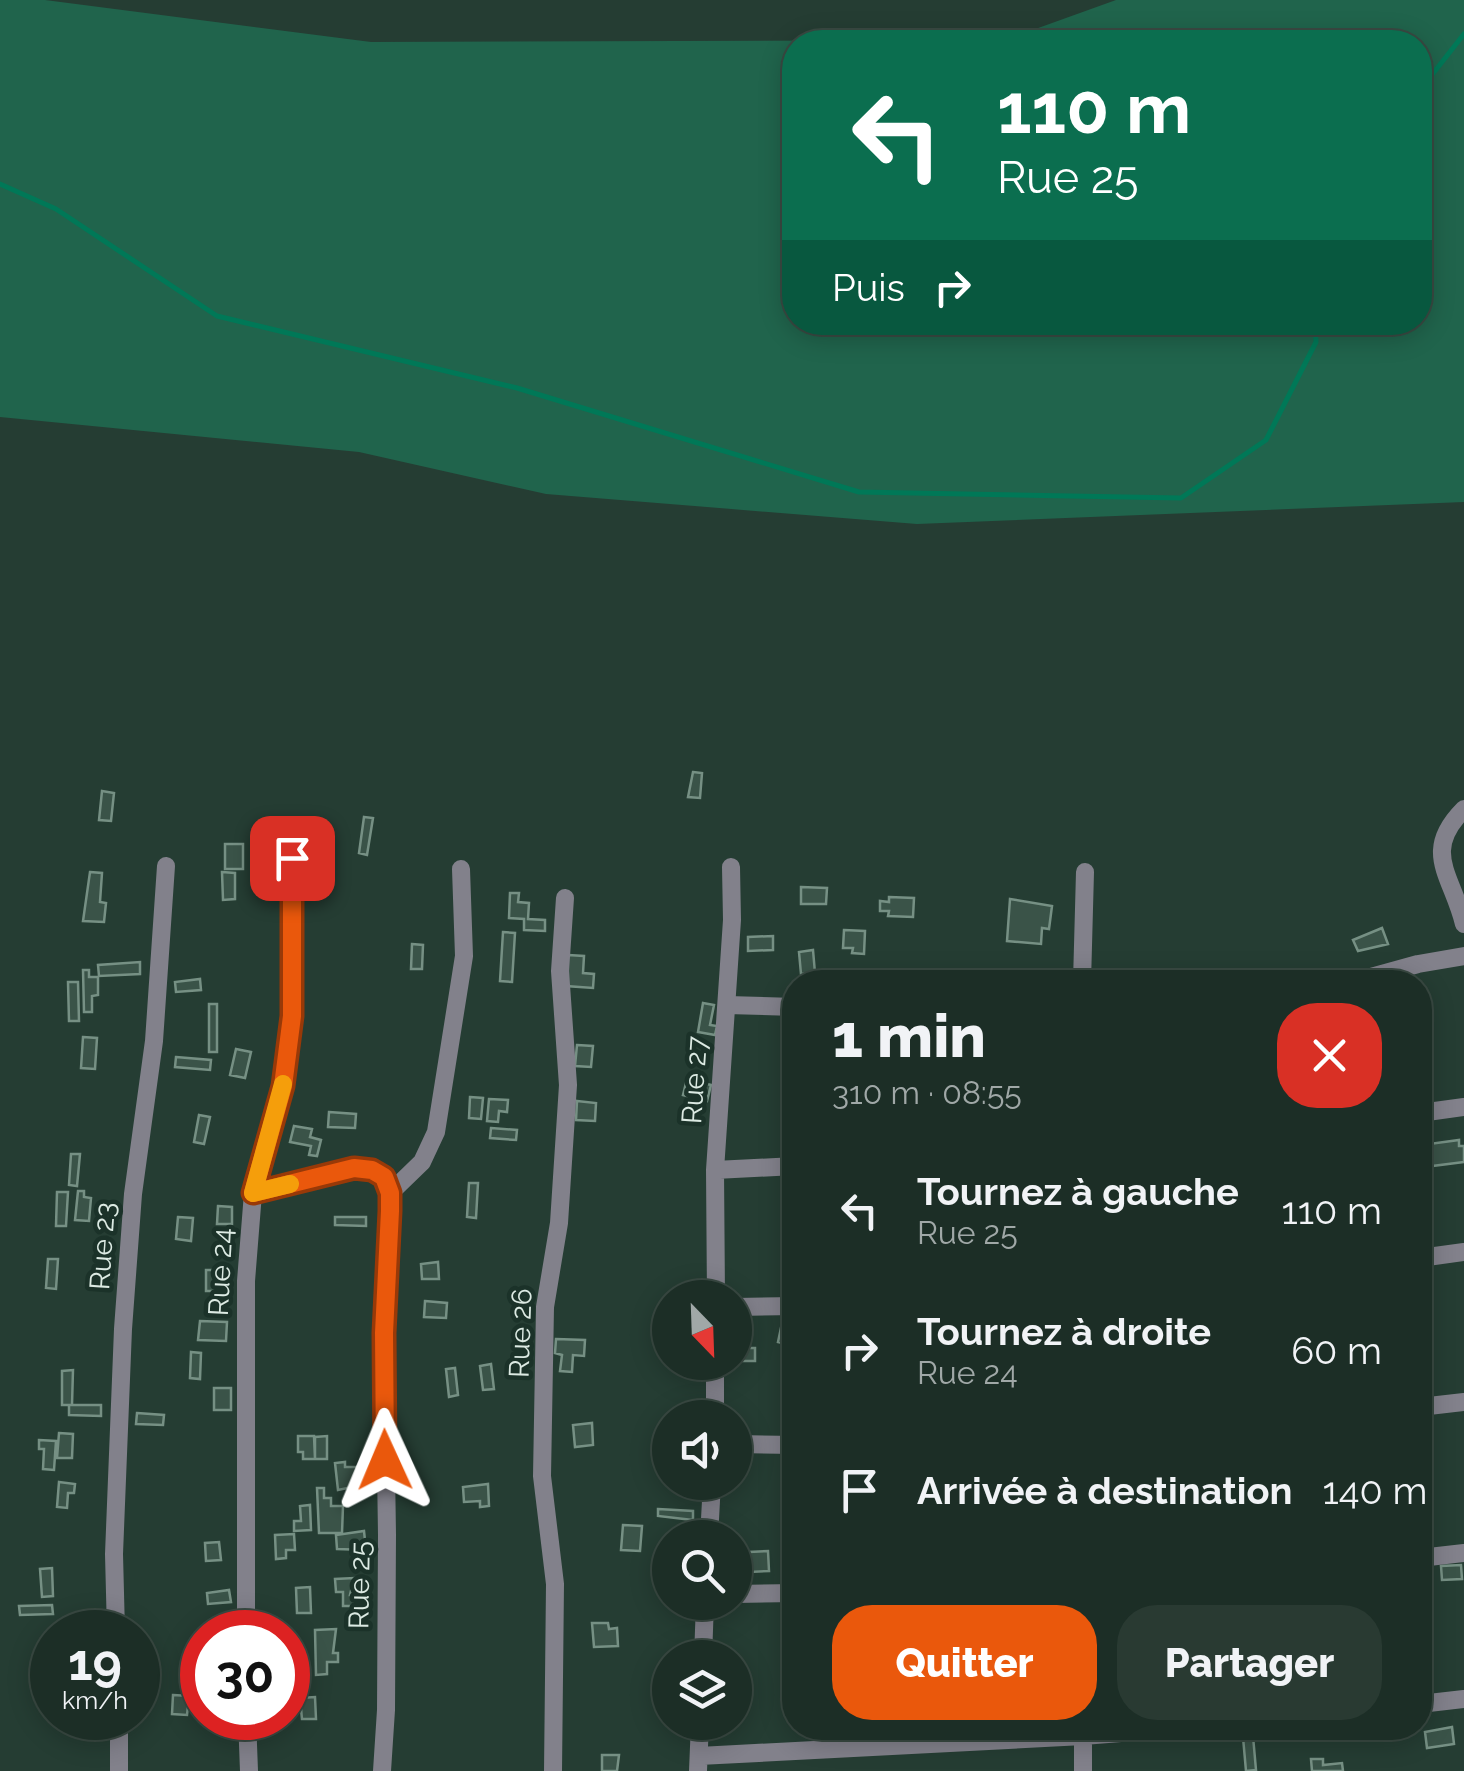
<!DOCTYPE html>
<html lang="fr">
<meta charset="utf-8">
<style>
:root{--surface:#1c2e26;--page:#293a32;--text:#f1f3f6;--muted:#a0a8a7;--line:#3a4a43;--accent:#ea580c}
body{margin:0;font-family:Raleway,sans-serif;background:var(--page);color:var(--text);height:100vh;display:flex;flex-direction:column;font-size:38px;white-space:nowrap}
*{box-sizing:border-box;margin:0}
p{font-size:32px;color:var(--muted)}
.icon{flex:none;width:55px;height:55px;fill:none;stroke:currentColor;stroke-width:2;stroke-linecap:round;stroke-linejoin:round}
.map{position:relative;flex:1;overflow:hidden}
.sheet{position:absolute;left:782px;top:970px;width:650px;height:770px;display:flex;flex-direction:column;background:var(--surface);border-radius:40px;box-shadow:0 5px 25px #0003,0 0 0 2px var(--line)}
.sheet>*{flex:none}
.banner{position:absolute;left:782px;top:30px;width:650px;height:305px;border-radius:40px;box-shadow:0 5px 25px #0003,0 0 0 2px var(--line);background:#0b6e4f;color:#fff;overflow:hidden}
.needle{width:65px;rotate:157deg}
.buttons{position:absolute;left:652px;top:1280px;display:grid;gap:20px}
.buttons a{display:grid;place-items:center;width:100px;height:100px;border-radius:50%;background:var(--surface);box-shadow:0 5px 25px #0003,0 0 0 2px var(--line);font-size:50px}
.speed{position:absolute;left:30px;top:1610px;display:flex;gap:20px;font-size:50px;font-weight:700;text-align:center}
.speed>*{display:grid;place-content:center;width:130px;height:130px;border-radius:50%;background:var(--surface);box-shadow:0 5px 25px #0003,0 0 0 2px var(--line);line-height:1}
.speed small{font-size:25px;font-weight:400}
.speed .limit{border:15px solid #d22;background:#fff;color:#111}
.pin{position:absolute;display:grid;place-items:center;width:85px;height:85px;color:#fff;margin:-42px;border-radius:20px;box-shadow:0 5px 15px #0006}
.me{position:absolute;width:110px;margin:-55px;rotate:359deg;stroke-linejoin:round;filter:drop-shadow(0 0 8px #0008)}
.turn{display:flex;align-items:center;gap:35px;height:210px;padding:0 50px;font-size:45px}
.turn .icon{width:130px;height:130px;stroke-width:2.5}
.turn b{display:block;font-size:70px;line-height:85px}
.then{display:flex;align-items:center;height:95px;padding:0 50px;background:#0003;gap:20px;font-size:38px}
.round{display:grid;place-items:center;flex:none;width:105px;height:105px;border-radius:40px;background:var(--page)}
.head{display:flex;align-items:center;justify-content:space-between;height:170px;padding:0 50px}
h1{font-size:60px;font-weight:800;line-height:75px}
.primary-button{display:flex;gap:20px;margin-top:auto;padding:20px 50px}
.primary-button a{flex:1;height:115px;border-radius:40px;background:var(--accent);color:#fff;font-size:40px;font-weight:800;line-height:115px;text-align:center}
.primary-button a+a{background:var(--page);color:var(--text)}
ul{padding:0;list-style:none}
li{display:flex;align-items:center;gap:30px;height:140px;padding:0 50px}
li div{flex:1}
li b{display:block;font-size:38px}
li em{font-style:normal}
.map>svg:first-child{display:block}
.green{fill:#20644c;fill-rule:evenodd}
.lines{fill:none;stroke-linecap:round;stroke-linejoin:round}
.stream{stroke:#007857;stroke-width:5}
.building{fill:#3a5348;stroke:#769084;stroke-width:2.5}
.minor{stroke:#82818b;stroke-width:18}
.route-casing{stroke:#983908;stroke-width:25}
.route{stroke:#ea580c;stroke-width:18}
.slow{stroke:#f59e0b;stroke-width:18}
.labels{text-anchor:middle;stroke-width:9;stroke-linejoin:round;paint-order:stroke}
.street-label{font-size:28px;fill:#dceae3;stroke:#1b3229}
</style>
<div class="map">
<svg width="1464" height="1771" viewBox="0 0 1464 1771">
<rect width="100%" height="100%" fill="#253d33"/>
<path class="green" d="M0,0H45L371,42L1005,40L1116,0H1464V502L917,524L546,494L359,452L0,417ZM795,42H1420V322H795Z"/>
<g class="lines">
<path class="stream" d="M1420,90L1464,34
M0,184L56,209L217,316L517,388L859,492L1181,498L1266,440L1316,342L1315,322"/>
</g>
<path class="building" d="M693,772L702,773L700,798L688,797Z
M102,791L114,793L111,821L99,820Z
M364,817L373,818L367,855L359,853Z
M225,844H243V869H225Z
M90,872L102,873L100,902L106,903L104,922L83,921Z
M222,872L235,873V899L223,900Z
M801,887L827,888L826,904H801Z
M510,893H519L518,902L529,903L528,919L545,920V931L524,930V919L509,918Z
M889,897L914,898L913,917L888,916L889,911H880V901L889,902Z
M1010,899L1052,906L1049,929L1042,928L1041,944L1007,941Z
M1382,928L1388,944L1358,951L1353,940Z
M844,930L865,931L864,954L852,953L853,948H843Z
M503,932L515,933L512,982L500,981Z
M773,936V950L748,951V937Z
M412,944L423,945L422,969H411Z
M813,950L815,973L801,974L799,952Z
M568,955L584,956L583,973L594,974L593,988L566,986Z
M140,962V974L99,976L98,965Z
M83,970H89V977H98V995L92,996V1012H84Z
M200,979L201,990L176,992L175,982Z
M68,982H78L79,1021H69Z
M703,1003L714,1005L710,1025L717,1026L715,1035L698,1032Z
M209,1004H217V1052H209Z
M83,1037L97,1038L95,1069L81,1068Z
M577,1045L593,1046L591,1067L575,1066Z
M236,1049L251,1052L245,1078L230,1075Z
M176,1057L211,1060L210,1070L175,1067Z
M687,1079L711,1085L707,1101L683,1095Z
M470,1097L483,1098L481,1119L469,1118Z
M489,1099L508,1100L507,1112L499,1111L498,1122L487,1121Z
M577,1101L596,1103L595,1121L576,1120Z
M329,1112L356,1114L355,1128L328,1127Z
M199,1115L210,1117L204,1144L194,1142Z
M294,1126L312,1129L310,1137L321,1140L317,1156L309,1155L311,1146L290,1142Z
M491,1128L517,1130L516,1140L490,1138Z
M1459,1140V1146H1464V1162L1432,1166L1429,1144Z
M71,1154H80L77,1186L69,1185Z
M469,1183H478L476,1218L467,1217Z
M78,1191H84V1197L91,1198L89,1221L75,1220Z
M57,1192H68L66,1226H56Z
M218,1206L232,1207V1224H217Z
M178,1217L193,1218L191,1241L176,1239Z
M335,1217H366V1226L335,1225Z
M48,1259H58L56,1289L46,1288Z
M438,1262L439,1279H422L421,1264Z
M206,1270H222V1291H206Z
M425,1301L447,1303L446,1318L424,1317Z
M200,1321L227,1322L226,1341L198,1340Z
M782,1323L795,1325L791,1345L778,1342Z
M556,1339L585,1340L584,1356L573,1355L572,1372L560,1371L562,1355L555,1353Z
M735,1348H755V1361H735Z
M191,1352L201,1353L200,1379L190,1378Z
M491,1364L494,1389L483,1390L480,1366Z
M455,1368L458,1395L449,1397L446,1369Z
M73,1370L72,1405H62V1371Z
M214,1388H231V1410H214Z
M69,1405H101V1416L69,1415Z
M137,1413L164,1415L163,1425L136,1424Z
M592,1423L593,1445L575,1447L573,1425Z
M59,1433L73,1434L72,1458H57Z
M298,1436H314L315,1459H303V1452H298Z
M327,1436V1459H315V1437Z
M39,1440L56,1441L54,1470L43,1469L44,1449H39Z
M345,1462V1467H361L362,1485L338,1490L335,1463Z
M59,1482L75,1484L74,1493H68L67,1508L57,1507Z
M488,1484L489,1506L480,1507V1501L464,1502L463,1487Z
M317,1488H324V1498H331V1506H343L342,1533H319Z
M310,1505L311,1530L294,1531V1521H301L300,1506Z
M658,1509L693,1511V1520L658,1516Z
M623,1525L642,1526L640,1551L621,1550Z
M364,1531L366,1550L337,1549L336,1535Z
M294,1534L295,1550H286V1558L276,1559L275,1535Z
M219,1542L221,1560L206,1561L205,1543Z
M768,1551L769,1571L750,1572L749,1552Z
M1461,1565L1462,1579L1442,1580L1441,1566Z
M52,1568L53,1596L42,1597L40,1569Z
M354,1578L350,1595H355V1606H343V1592H336L335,1579Z
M310,1587L311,1613H297L296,1588Z
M229,1590L231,1602L208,1604L207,1593Z
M52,1605L53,1614L20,1615L19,1606Z
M592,1623H608L609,1629L617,1628L618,1646L594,1647Z
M336,1629L333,1653H338V1662H327V1674L316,1675L315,1630Z
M173,1695L189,1696L187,1715L172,1714Z
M315,1697L316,1719H302L300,1698Z
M1452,1727L1454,1744L1427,1748L1425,1732Z
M1253,1736L1256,1770L1246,1771L1243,1737Z
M602,1755H619L617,1771H602Z
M1311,1759H1323V1765L1342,1763L1343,1771H1312Z"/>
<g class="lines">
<path class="minor" d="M1464,809C1421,852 1452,875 1464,924
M1082,982L1085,872
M1353,982L1418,964L1464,956
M727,1005L795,1007
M1420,1113L1464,1107
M715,1170L795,1166
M253,1193L354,1167L372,1170L384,1177L390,1193L384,1333L387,1535L386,1710L382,1771
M390,1193L422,1162L436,1132L464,956L461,869
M1420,1258L1464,1252
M716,1298L715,1170L732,920L731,867
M735,1307L795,1306
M1420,1407L1464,1402
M715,1418V1362
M735,1444L795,1445
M709,1538L712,1482
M1420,1558L1464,1553
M735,1594L795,1593
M116,1632L114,1554L123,1329L133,1194L154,1041L166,866
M246,1632V1281L253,1193L283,1086L292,1016L291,858
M703,1658L705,1602
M1420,1704L1464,1699
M119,1718V1771
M247,1718L249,1771
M1083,1728V1771
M699,1756L1083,1736L1184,1728
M553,1771L555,1584L542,1476L545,1307L559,1223L568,1085L560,971L565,898
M698,1771L700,1722"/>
</g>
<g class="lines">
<defs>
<path id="route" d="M292,858V1016L283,1086L253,1193L354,1168L372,1170L384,1177L390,1193V1211L384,1333L385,1460"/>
</defs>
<use href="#route" class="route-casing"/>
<use href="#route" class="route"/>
<path class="slow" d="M283,1084L253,1193L290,1184"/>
</g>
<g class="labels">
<g class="street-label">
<text transform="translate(694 1080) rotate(-86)" y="10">Rue 27</text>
<text transform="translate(102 1246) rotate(-86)" y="10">Rue 23</text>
<text transform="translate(220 1272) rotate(-87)" y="10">Rue 24</text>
<text transform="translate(520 1333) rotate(-88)" y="10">Rue 26</text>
<text transform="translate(359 1585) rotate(-89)" y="10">Rue 25</text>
</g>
</g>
</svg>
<div class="buttons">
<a><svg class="needle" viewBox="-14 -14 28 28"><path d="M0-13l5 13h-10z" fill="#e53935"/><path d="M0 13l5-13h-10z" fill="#a0a8a7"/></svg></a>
<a><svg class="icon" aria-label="sound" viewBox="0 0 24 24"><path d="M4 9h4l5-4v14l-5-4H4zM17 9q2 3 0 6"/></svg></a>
<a><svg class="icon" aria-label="search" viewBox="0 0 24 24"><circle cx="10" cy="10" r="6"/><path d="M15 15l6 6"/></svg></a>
<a><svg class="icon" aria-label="layers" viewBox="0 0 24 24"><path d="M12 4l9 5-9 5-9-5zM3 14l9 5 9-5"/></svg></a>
</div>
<div class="speed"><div>19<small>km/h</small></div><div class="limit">30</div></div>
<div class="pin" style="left:292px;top:858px;background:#d93025"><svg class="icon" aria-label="arrive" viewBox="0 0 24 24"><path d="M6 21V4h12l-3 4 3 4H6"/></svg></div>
<svg class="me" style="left:385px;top:1460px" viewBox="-20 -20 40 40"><path d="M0-17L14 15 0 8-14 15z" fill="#ea580c" stroke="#fff" stroke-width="4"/></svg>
<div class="banner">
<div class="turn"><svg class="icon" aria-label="left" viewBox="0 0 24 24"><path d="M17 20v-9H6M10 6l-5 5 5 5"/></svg><div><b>110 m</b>Rue 25</div></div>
<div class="then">Puis<svg class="icon" aria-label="right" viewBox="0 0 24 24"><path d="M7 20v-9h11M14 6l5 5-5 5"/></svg></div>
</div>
<section class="sheet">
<div class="head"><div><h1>1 min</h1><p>310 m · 08:55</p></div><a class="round" style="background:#d93025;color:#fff"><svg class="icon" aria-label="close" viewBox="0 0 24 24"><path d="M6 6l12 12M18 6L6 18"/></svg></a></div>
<ul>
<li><svg class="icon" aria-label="left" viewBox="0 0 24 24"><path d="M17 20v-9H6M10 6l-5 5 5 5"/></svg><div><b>Tournez à gauche</b><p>Rue 25</p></div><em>110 m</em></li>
<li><svg class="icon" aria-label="right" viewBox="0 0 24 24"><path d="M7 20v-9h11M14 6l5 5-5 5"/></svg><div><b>Tournez à droite</b><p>Rue 24</p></div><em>60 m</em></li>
<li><svg class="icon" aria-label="arrive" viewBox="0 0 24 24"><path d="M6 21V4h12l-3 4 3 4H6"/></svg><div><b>Arrivée à destination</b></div><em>140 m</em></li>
</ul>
<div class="primary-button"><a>Quitter</a><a>Partager</a></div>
</section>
</div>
